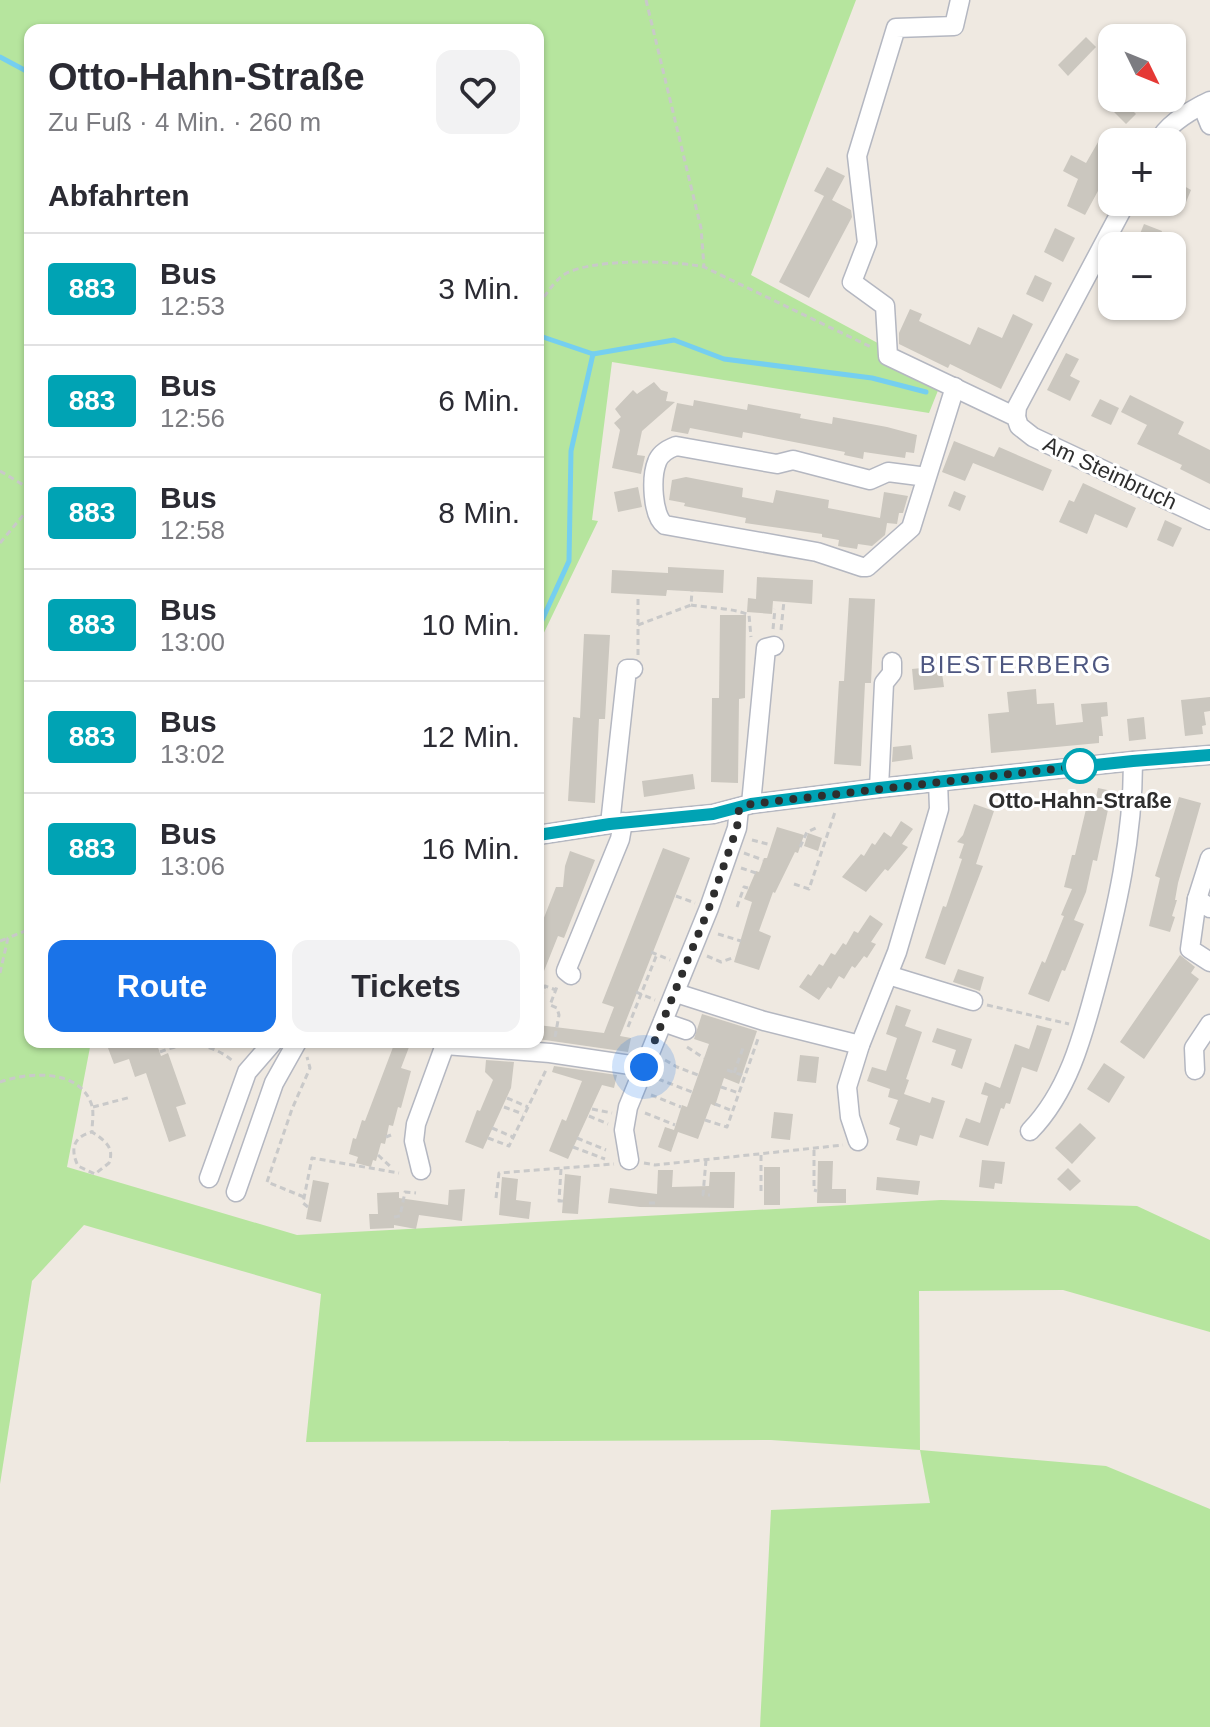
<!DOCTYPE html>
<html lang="de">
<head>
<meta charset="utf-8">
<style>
	body { margin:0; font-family:Helvetica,sans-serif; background:#f2f2f3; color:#2b2b33; height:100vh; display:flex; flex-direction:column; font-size:30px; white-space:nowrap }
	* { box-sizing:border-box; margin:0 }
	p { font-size:26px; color:#7c7c81 }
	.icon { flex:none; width:44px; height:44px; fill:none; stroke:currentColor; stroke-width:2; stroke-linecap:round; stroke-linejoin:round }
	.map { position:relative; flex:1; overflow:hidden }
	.details { position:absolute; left:24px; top:24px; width:520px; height:1024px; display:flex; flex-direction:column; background:#fff; border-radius:16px; box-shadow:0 2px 6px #0004 }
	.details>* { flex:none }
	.badge { padding:0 16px; border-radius:6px; font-size:28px; line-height:52px }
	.needle { width:52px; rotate:133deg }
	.tools { position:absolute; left:1098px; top:24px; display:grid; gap:16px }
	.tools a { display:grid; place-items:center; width:88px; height:88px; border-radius:16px; background:#fff; box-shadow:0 2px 6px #0004; font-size:40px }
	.you { position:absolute; width:40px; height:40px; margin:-20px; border:6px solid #fff; border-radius:50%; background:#1a73e8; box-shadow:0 0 0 12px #1a73e833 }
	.map>.badge { position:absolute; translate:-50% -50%; box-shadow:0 0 0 4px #fff }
	h2 { padding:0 24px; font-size:30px; line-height:72px }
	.round { display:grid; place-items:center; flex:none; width:84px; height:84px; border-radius:16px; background:#f2f2f3 }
	.summary { display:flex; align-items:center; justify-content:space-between; height:136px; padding:0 24px }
	h1 { font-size:38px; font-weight:700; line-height:60px }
	.cta { display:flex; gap:16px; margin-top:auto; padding:16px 24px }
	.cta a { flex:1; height:92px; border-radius:16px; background:#1a73e8; color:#fff; font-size:32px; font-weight:700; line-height:92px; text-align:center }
	.cta a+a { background:#f2f2f3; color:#2b2b33 }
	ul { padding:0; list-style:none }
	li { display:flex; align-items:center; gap:24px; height:112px; padding:0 24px; border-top:2px solid #e1e1e2 }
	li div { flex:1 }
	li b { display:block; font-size:30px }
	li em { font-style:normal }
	li .badge { min-width:88px; font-weight:700; text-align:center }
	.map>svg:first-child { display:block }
	.green { fill:#b6e59e }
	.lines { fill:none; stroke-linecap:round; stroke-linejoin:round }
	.stream { stroke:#75cff0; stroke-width:5 }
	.building { fill:#cbc7bf }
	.minor-casing { stroke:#b4b7c1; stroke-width:21 }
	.path { stroke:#c9c9c9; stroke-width:3; stroke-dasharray:6 4; stroke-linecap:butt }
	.minor { stroke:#fff; stroke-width:18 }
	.line-casing { stroke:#fff; stroke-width:18 }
	.line { stroke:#00a3b4; stroke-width:12 }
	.walk { stroke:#2e2e2e; stroke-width:8; stroke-dasharray:0 14.4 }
	.stop-dot { fill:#fff; stroke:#00a3b4; stroke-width:4 }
	.labels { text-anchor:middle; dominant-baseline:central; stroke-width:6; stroke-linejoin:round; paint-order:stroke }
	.street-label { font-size:22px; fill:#2e2e2e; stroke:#fff }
	.stop-label { font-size:22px; font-weight:bold; fill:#2e2e2e; stroke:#fff }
	.neighbourhood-label { font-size:24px; letter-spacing:2px; fill:#4d5680; stroke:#fff }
</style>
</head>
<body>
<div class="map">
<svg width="1210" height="1727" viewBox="0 0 1210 1727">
	<rect width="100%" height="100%" fill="#efe9e1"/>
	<polygon class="green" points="0,0 856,0 751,275 943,378 929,413 612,362 592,520 598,521 538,645 538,30 30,30 30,1042 91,1042 67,1167 297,1235 941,1200 1137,1206 1210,1240 1210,1332 1063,1290 919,1291 920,1450 1106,1466 1210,1509 1210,1727 760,1727 771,1510 930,1503 920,1450 771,1440 306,1442 321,1294 84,1225 32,1281 0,1484"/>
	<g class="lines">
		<g class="stream">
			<polyline points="0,57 30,73"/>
			<polyline points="540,336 593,354 674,340 724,359 872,378 926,392"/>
			<polyline points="538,629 569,561 571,451 593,354"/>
		</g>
	</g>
	<g class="building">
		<polygon points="1086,37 1096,47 1068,76 1058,65"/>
		<polygon points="1118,98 1144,98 1132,110 1136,114 1126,124 1109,107"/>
		<polygon points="1101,137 1112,144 1112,165 1085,215 1067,206 1078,179 1063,171 1071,155 1086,163"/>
		<polygon points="827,167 845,176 832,200 851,210 852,217 809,298 779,282 824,196 814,191"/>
		<polygon points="1172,179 1191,190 1184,207 1172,202"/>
		<polygon points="1144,224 1162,231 1156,246 1135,246"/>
		<polygon points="1055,228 1075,238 1063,262 1044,252"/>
		<polygon points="1035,275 1052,283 1043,302 1026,294"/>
		<polygon points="910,309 922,314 919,321 970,345 978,327 1002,338 1013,314 1033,324 1001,389 950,364 948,368 899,344 899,333"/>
		<polygon points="1066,353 1079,359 1070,376 1080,381 1070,401 1047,390"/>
		<polygon points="654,382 661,390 668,392 666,401 675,402 642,431 637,455 645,456 641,474 612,468 620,430 614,423 621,417 615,409 633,390 637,394"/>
		<polygon points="1130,395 1184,422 1178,434 1210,450 1210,484 1180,469 1182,465 1137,444 1147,425 1121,412"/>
		<polygon points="1100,399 1119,408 1111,425 1091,416"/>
		<polygon points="694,400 747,410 748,404 801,414 800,418 832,424 833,417 887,427 917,435 914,453 906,452 905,458 864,452 863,459 844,455 845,452 743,432 742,438 690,428 688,434 671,431 677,403 693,406"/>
		<polygon points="954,441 994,457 999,447 1052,470 1043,491 973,463 965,481 942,472"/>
		<polygon points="686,477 743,488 742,497 773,503 776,490 829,500 828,508 880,518 884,492 908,496 903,513 899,513 897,524 887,523 885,535 872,546 858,544 857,549 838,546 839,540 822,537 822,534 745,523 746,518 684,506 685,503 669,500 672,480"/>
		<polygon points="1083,483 1136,508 1127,528 1095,514 1087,534 1059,522 1069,500 1074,502"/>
		<polygon points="638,487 642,507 618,512 614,492"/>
		<polygon points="954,491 966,496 960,511 948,506"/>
		<polygon points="1165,520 1182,528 1173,547 1157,540"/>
		<polygon points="668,567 724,570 723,593 667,590 666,596 611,593 612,570 668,573"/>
		<polygon points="757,577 813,580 812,604 773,601 772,614 747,612 748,598 756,599"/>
		<polygon points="849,598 875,599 871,683 865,683 861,766 834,764 839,681 844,681"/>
		<polygon points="720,615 746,615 745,698 739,699 738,783 711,782 712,698 719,698"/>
		<polygon points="584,634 610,635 605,719 599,719 595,803 568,801 573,717 580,718"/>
		<polygon points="941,666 944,687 914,690 912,669"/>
		<polygon points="1036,689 1037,704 1054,703 1056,725 1083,722 1081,704 1107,702 1108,716 1101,717 1103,736 1099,736 1099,743 991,753 988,714 1009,712 1007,692"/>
		<polygon points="1210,697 1210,711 1204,712 1206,725 1202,726 1203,734 1185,736 1181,700"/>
		<polygon points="1144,717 1146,739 1129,741 1127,719"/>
		<polygon points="911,745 913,759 892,762 893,747"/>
		<polygon points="693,774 695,789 644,797 642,781"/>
		<polygon points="1098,788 1112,791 1097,861 1093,860 1086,892 1074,920 1084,924 1065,971 1062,970 1049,1002 1028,994 1042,961 1045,963 1064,916 1072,919 1061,915 1072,889 1064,887 1072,855 1075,855 1087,805 1094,807"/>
		<polygon points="1179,797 1201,803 1178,883 1175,900 1177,900 1172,916 1175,917 1170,932 1149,926 1160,878 1155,876"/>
		<polygon points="974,804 994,811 976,864 983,866 945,965 925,958 943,906 946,907 962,859 959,858 964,844 957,842 963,835"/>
		<polygon points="901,821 913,829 902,844 908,847 888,871 885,869 866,892 842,877 861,854 864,856 872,843 875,845 884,832 891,837"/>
		<polygon points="777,827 804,835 798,853 795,852 775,893 773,892 759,931 771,936 759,970 734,962 752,902 744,899 756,871 759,872 764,858 767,858"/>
		<polygon points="808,833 822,838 818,851 804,846"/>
		<polygon points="663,848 690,858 620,1036 631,1038 628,1052 538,1039 538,1025 604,1033 614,1007 602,1003"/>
		<polygon points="570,851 595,860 564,938 558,936 538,986 538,933 556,887 563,887 565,866"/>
		<polygon points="870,915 883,924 871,942 876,944 867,958 864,956 855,968 852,966 844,979 839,976 831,989 828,987 819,1000 799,987 808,974 811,976 819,964 823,966 831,953 835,955 843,943 846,945 854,931 858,933"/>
		<polygon points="1180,955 1195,967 1191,973 1199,979 1144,1059 1120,1042"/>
		<polygon points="958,969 984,977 980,991 953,982"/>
		<polygon points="896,1005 911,1010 905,1026 922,1032 906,1079 909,1080 904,1094 930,1103 932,1097 945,1101 933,1139 920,1135 917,1146 896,1140 900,1128 889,1124 898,1100 888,1097 890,1089 867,1081 872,1067 886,1071 897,1038 886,1034"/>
		<polygon points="702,1014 757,1031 739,1084 724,1078 715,1106 711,1104 698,1139 678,1132 671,1152 658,1147 665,1127 674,1130 682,1105 687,1107 709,1044 694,1039"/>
		<polygon points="1037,1025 1052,1029 1037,1072 1022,1067 1010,1104 1006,1103 1004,1109 1001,1108 988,1146 959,1137 966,1118 980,1123 988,1096 981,1094 985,1082 1000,1088 1015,1044 1029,1049"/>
		<polygon points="937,1028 972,1039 962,1069 951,1065 956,1050 932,1042"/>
		<polygon points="126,1042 156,1042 161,1056 168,1053 186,1104 176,1107 186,1136 169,1142 146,1073 135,1077 129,1059 114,1064 108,1048"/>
		<polygon points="395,1042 411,1042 401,1068 411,1071 401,1108 398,1107 393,1126 389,1125 385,1144 381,1143 376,1161 373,1160 371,1167 356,1163 358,1157 349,1154 353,1138 356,1139 362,1120 365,1121"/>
		<polygon points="800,1055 819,1057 816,1083 797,1081"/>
		<polygon points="486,1060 514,1062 511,1088 483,1149 465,1142 477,1110 480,1111 493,1080 485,1072"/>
		<polygon points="1104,1063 1125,1077 1109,1103 1087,1089"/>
		<polygon points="554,1066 617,1075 614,1088 602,1085 568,1159 549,1151 562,1119 566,1121 582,1081 552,1072"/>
		<polygon points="774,1112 793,1114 790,1140 771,1138"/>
		<polygon points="1080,1123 1096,1138 1072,1164 1055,1148"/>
		<polygon points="982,1160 1005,1162 1002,1184 995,1183 994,1189 979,1187"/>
		<polygon points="818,1161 833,1161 832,1189 846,1189 846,1203 817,1203"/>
		<rect x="764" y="1167" width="16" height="38"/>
		<polygon points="1068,1168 1081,1181 1070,1191 1057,1179"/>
		<polygon points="658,1170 673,1170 672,1187 709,1186 710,1172 735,1172 734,1208 640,1207 608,1203 610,1188 657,1194"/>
		<polygon points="565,1174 581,1176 578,1214 562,1213"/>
		<polygon points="502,1177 518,1179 516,1200 531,1202 529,1219 499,1215"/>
		<polygon points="877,1177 920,1181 918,1195 876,1190"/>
		<polygon points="313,1180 329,1183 321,1222 306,1219"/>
		<polygon points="465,1189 462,1221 419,1215 416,1229 394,1225 394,1228 370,1229 369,1214 378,1214 377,1193 399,1192 399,1198 448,1205 449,1190"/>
	</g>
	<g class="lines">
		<g class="minor-casing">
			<g id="minor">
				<polyline points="960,0 954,26 896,28 857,156 867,243 852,282 885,306 888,356 1016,417 1019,426 1033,437 1210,520"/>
				<polyline points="1202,105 1210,125"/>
				<path d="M1158,142C1168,123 1191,110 1210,101"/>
				<polyline points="1016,417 1017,407 1126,202"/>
				<path d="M927,477L888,472L870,480L793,460L777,464L676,446C668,449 660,453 657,462C651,477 652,516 665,525L817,552L862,567H867L911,528L955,387"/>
				<polyline points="879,788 884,683 892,673 892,662"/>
				<polyline points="751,804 766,648 774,646"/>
				<polyline points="610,824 627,669 633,669"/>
				<polyline points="538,835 610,824 713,814 751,804 879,788 1133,761 1210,755"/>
				<polyline points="1197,899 1210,858"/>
				<polyline points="1210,908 1197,899 1190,949 1210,962"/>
				<polyline points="571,975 566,971 620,839 623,822"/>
				<polyline points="888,975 973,1001"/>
				<polyline points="676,993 764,1021 860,1045"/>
				<polyline points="663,1022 686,1030"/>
				<polyline points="445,1045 550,1053 644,1067"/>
				<polyline points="1195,1070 1194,1048 1210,1024"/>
				<path d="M1030,1131C1069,1091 1083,1035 1097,983C1117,909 1133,837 1133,761"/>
				<polyline points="858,1141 850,1117 847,1087 860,1045 897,952 939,809 938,781"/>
				<polyline points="629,1160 624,1130 628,1107 709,908 737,828 739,809"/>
				<polyline points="421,1170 414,1141 416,1124 446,1042"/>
				<polyline points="209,1178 247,1072 273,1042"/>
				<polyline points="236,1192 274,1083 297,1042"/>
			</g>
		</g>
		<g class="path">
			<polyline points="646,0 701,228 704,267"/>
			<path d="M538,305C545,296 553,283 562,276C586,258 674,260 704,267L871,347"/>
			<polyline points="0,471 30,489"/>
			<polyline points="0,543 30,507"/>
			<path d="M691,605C709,608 734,608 749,615L751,637"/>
			<polyline points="638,625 691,605 692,591"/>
			<polyline points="773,629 775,609"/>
			<polyline points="781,630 784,601"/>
			<polyline points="638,655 638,595"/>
			<polyline points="752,840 771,845"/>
			<polyline points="800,847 807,832 818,827"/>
			<polyline points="744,853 763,860"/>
			<polyline points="741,868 756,873"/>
			<polyline points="794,884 809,889 835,812"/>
			<polyline points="676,896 695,903"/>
			<polyline points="737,907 744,887 748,888"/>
			<polyline points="718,934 741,941"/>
			<polyline points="0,941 8,938"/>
			<polyline points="651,952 670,960"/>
			<polyline points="707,956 721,962 735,957"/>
			<polyline points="0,973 8,938 30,929"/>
			<polyline points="636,992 655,1000"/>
			<polyline points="541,998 545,986 556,990"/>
			<polyline points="987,1005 1069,1024"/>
			<polyline points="628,1027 657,954"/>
			<polyline points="555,1037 559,1015 557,1008 550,1005 558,984"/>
			<polyline points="687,1047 704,1058"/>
			<path d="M160,1052C186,1041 211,1042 234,1062"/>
			<polyline points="665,1060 677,1067 698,1075"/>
			<polyline points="727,1070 745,1076"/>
			<polyline points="734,1073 743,1048"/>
			<polyline points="658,1079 692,1092"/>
			<path d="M0,1082C28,1072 81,1068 92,1106C94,1113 92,1124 92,1132C104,1140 115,1147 109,1163L95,1174L78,1166C70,1149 73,1137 92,1132"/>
			<polyline points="721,1087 739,1093"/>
			<polyline points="651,1095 681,1107"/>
			<polyline points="507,1098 528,1107"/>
			<polyline points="715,1104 733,1111"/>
			<polyline points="93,1107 131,1097"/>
			<polyline points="504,1107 523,1114"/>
			<polyline points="592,1109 612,1113"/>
			<polyline points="645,1113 675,1125"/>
			<polyline points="589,1116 608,1124"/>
			<polyline points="705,1120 727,1127 759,1036"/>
			<polyline points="492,1128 513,1137"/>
			<polyline points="386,1137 391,1135"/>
			<polyline points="488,1138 509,1146 547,1068"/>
			<polyline points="577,1138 606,1150"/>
			<polyline points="573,1147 605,1159"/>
			<polyline points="814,1150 814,1190 817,1191"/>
			<polyline points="378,1155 392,1168"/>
			<polyline points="761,1155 761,1191 764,1190"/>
			<polyline points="706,1160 703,1195 710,1195"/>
			<polyline points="644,1163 655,1165 843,1145"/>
			<polyline points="561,1169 559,1201 563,1201"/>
			<polyline points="304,1197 267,1182 292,1109 310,1068 307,1057"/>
			<polyline points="496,1198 499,1173 614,1164"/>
			<polyline points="649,1203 657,1203"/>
			<polyline points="308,1207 303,1203 312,1158 399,1173"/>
			<polyline points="394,1217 400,1216 405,1192 416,1193"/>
		</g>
		<use href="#minor" class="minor"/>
	</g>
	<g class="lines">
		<g class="line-casing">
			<polyline id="line" points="538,835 610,824 713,814 751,804 879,788 1133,761 1210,755"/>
		</g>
		<use href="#line" class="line"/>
		<polyline class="walk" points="644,1067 709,908 737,828 739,809 751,804 1080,766"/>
	</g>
	<circle class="stop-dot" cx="1080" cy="766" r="16"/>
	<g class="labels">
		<g class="street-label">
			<text transform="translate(1110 473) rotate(25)">Am Steinbruch</text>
		</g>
		<g class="stop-label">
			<text x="1080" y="800">Otto-Hahn-Straße</text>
		</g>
		<g class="neighbourhood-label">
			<text x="1016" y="664">BIESTERBERG</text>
		</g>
	</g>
</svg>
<div class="tools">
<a><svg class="needle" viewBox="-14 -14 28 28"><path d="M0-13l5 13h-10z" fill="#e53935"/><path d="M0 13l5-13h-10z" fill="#7c7c81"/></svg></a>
<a>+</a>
<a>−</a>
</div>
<div class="you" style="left:644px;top:1067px"></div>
<section class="details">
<div class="summary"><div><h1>Otto-Hahn-Straße</h1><p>Zu Fuß · 4 Min. · 260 m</p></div><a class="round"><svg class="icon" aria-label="heart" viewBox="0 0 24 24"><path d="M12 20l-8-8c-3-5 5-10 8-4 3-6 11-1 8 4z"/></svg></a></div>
<h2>Abfahrten</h2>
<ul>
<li><span class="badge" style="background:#00a3b4;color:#fff">883</span><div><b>Bus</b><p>12:53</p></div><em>3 Min.</em></li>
<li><span class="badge" style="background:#00a3b4;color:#fff">883</span><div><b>Bus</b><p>12:56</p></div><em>6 Min.</em></li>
<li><span class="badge" style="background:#00a3b4;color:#fff">883</span><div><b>Bus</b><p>12:58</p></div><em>8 Min.</em></li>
<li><span class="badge" style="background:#00a3b4;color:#fff">883</span><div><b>Bus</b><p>13:00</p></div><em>10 Min.</em></li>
<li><span class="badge" style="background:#00a3b4;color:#fff">883</span><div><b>Bus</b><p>13:02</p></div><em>12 Min.</em></li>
<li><span class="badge" style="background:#00a3b4;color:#fff">883</span><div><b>Bus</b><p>13:06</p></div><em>16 Min.</em></li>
</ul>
<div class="cta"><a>Route</a><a>Tickets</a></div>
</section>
</div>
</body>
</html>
